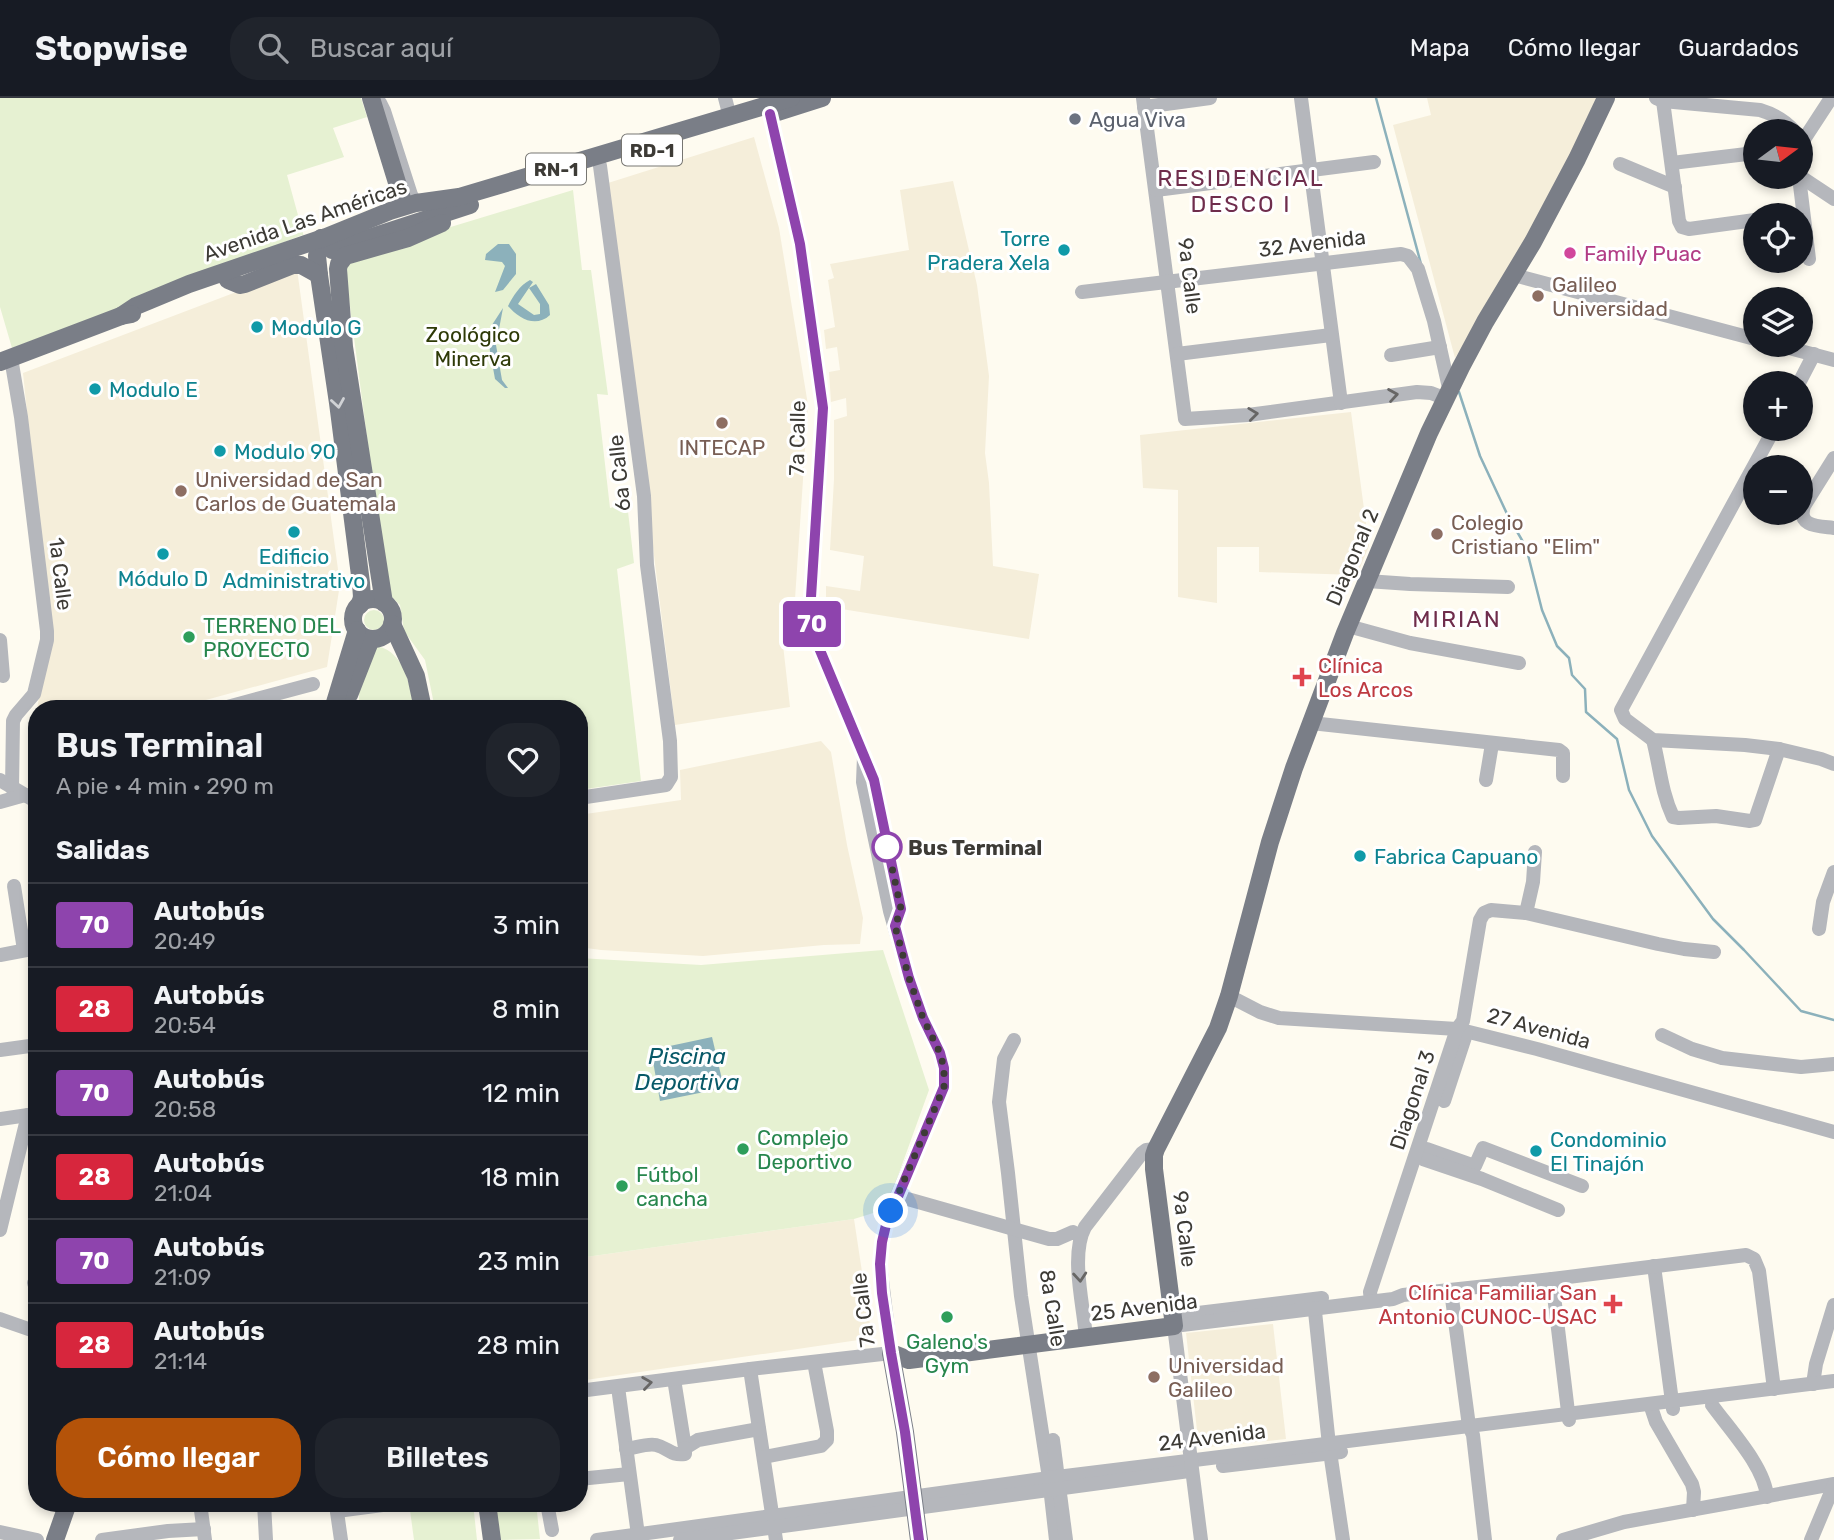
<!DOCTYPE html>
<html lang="es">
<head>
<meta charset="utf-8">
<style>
	body { margin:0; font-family:Rubik,sans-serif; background:#20242c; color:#f1f3f6; height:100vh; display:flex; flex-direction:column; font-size:26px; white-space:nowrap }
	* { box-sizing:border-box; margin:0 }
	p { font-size:23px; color:#9ea1a6 }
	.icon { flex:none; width:38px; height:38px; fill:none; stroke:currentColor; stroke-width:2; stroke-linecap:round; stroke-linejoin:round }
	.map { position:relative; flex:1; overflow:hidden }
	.details { position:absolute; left:28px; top:602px; width:560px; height:812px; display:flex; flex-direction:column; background:#171b24; border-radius:28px; box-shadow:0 4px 10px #0003 }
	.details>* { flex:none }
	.badge { padding:0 14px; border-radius:5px; font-size:24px; line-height:46px }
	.needle { width:46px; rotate:75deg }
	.buttons { position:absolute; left:1743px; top:21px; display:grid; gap:14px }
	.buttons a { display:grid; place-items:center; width:70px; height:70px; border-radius:50%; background:#171b24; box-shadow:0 4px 10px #0003; font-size:35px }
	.you { position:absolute; width:35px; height:35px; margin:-18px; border:5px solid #fff; border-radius:50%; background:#1a73e8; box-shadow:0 0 0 10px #1a73e833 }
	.map>.badge { position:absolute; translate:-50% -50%; box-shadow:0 0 0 4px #fff }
	h2 { padding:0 28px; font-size:26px; line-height:63px }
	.round { display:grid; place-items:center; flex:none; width:74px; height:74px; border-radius:28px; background:#20242c }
	.overview { display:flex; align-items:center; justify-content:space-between; height:119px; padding:0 28px }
	h1 { font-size:33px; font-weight:600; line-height:52px }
	.primary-button { display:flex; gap:14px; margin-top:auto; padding:14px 28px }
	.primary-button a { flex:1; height:80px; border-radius:28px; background:#b45309; color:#fff; font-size:28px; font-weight:600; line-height:80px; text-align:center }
	.primary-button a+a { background:#20242c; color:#f1f3f6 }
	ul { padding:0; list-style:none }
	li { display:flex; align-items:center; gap:21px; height:84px; padding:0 28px; border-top:2px solid #363941 }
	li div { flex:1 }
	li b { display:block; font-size:26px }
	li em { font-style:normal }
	li .badge { min-width:77px; font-weight:700; text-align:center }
	header { display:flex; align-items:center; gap:42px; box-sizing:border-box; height:98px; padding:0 35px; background:#171b24; border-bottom:2px solid #363941 }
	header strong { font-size:33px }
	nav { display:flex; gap:38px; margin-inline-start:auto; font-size:24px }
	.search { width:490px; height:63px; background:#20242c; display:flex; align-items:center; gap:18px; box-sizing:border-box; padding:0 24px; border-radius:28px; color:#9ea1a6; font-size:26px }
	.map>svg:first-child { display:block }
	.built { fill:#f5eeda }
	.green { fill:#e6f1d2 }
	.water { fill:#8cb1bb }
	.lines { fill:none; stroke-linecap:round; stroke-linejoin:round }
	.stream { stroke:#8cb1bb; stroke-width:2.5 }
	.minor { stroke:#b5b7bc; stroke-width:14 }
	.major { stroke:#7a7e87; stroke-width:18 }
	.oneway { stroke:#676665 }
	.oneway2 { stroke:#d0d2d5 }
	.line-casing { stroke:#fff; stroke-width:16 }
	.line { stroke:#8e44ad; stroke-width:10 }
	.walk { stroke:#3d3b36; stroke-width:7; stroke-dasharray:0 12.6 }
	.worship-dot { fill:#6b7280; stroke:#fff; stroke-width:2.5 }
	.culture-dot { fill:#0f9aa8; stroke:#fff; stroke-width:2.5 }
	.hotel-dot { fill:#d1479c; stroke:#fff; stroke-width:2.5 }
	.education-dot { fill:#8d6e63; stroke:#fff; stroke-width:2.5 }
	.leisure-dot { fill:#2e9e5b; stroke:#fff; stroke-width:2.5 }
	.health-dot { fill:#e0444e; stroke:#fff; stroke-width:2.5 }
	.stop-dot { fill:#fff; stroke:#8e44ad; stroke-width:3.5 }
	.labels { text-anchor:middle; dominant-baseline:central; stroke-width:6; stroke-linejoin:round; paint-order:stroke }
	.shield { fill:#fff; stroke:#777672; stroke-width:2 }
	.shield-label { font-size:19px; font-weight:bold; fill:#3d3b36 }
	.worship-label { font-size:21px; fill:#5b616d; stroke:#fff; text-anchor:start }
	.street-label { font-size:21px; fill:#3d3b36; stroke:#fff }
	.culture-label { font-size:21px; fill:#0d838f; stroke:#fff; text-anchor:start }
	.hotel-label { font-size:21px; fill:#b23c85; stroke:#fff; text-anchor:start }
	.education-label { font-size:21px; fill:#785e54; stroke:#fff; text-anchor:start }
	.park-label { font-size:21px; fill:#2e3a07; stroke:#fff }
	.leisure-label { font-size:21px; fill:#27864d; stroke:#fff; text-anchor:start }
	.health-label { font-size:21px; fill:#be3a42; stroke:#fff; text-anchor:start }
	.stop-label { font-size:21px; font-weight:bold; fill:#3d3b36; stroke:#fff; text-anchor:start }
	.neighbourhood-label { font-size:23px; letter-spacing:2px; fill:#6f2d4c; stroke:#fff }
	.water-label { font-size:23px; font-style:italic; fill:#085968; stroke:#fff }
</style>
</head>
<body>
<header>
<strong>Stopwise</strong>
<div class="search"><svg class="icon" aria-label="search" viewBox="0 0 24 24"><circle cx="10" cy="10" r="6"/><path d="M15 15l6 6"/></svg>Buscar aquí</div>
<nav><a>Mapa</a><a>Cómo llegar</a><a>Guardados</a></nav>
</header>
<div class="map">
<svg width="1834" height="1442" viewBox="0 0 1834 1442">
	<rect width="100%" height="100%" fill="#fefbf0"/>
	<g class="built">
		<polygon points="1427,0 1597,0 1528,145 1499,194 1455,260 1393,27 1431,17"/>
		<polygon points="754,39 779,130 808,307 794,516 780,520 790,609 675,627 608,85"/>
		<polygon points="953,83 977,187 989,278 985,355 989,385 993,468 1039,476 1029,541 829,509 826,504 826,488 860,493 864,458 830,452 834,381 834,322 847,318 846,300 831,304 829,274 840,272 837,249 826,251 824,232 835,229 828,182 834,180 830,166 909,152 900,92"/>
		<polygon points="297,171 340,486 327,569 173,611 37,611 50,535 23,275"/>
		<polygon points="1351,314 1369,448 1357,477 1259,474 1259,449 1217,449 1217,505 1178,499 1178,392 1143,390 1140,337"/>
		<polygon points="821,643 831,654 847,747 863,820 860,846 824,847 703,858 601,852 579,849 579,717 681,702 680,672"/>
		<polygon points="854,1121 872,1240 579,1283 579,1160"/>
		<polygon points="1273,1226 1286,1341 1199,1350 1186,1235"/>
	</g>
	<g class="green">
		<polygon points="0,0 361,0 367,19 333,30 344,59 287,77 304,139 302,137 131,206 12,250 0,209"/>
		<polygon points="573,92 582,172 591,172 608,297 597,296 610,410 627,405 634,465 617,471 641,683 579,692 579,611 435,611 425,562 404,533 400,507 387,494 345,170 355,158"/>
		<circle cx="374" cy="522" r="10"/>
		<path d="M377,548C405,554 410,588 414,611H359V581Z"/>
		<polygon points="883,852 929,992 886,1111 854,1121 579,1160 579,860 701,867"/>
		<polygon points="409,1405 473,1405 477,1442 414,1442"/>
		<polygon points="495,1405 536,1405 540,1441 500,1442"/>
	</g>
	<g class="water">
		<polygon points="498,146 509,146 516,156 516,176 503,192 495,194 505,168 502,164 485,162 486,156"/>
		<path d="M530,182L533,184L518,206L534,217L540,216V206L529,190L536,186L549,207L550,217C536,230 519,221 508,208C513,198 520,187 530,182Z"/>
		<polygon points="503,210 496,247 502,282 508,290 505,290 495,281 488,242 490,230"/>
		<polygon points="712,939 724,990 660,1003 651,952"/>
	</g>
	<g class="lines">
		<g class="stream">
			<polyline points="1376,0 1421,166"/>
			<polyline points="1459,294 1480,358 1508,418 1526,449 1542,512 1557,548 1569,560 1572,577 1585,591 1586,614 1617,641 1629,692 1652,738 1713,821 1744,852 1801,913 1834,922"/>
		</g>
		<g class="minor">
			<polyline points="725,0 730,19"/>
			<polyline points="1143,0 1185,321 1248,317 1417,294 1431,295 1444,300"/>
			<polyline points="1301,0 1341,305"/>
			<path d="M1656,0L1663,3L1760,12C1773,16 1785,22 1794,33"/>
			<polyline points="1663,3 1679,123 1682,129 1689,131 1755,122"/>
			<polyline points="380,5 384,13 411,97 416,105"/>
			<polyline points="1144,9 1210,0"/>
			<polyline points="770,16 800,146 823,310 810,515 817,545 874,682 901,811 895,828"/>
			<polyline points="1801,46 1831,0"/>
			<polyline points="1672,65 1755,55"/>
			<polyline points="1620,66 1675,89"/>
			<polyline points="1799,79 1809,161"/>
			<polyline points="1801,79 1834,101"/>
			<polyline points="1156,92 1374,64"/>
			<polyline points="1514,177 1755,241"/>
			<polyline points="1082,194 1401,156 1408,158 1418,171 1434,223 1449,290"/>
			<polyline points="1778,247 1834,262"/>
			<polyline points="1177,256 1331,237"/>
			<polyline points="1391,257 1440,249"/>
			<polyline points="11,260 21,319 47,533 47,542 34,596 16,617 13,623 12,690"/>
			<polyline points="1799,285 1814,256"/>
			<polyline points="1774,331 1621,612 1625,621 1653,642 1745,647 1779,651 1821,661 1834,666"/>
			<path d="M1834,360L1804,408C1797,429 1819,428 1834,430"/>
			<polyline points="1367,483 1410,486 1508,489"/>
			<polyline points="1348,528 1410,545 1519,565"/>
			<polyline points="0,542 3,578"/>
			<polyline points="345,608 346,611"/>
			<polyline points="220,611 313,586"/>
			<polyline points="1311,625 1559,652 1563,655 1563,678"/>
			<path d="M1653,642C1660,669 1661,693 1673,719L1679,720L1716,718L1750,723L1755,722L1779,651"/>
			<polyline points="0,682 37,704"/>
			<polyline points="1486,682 1492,646"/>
			<polyline points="579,700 666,687 671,679 670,643 647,467 644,398 600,68"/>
			<polyline points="0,704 25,697"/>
			<polyline points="14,788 24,852"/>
			<polyline points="1526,815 1533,784 1535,754"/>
			<polyline points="1819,831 1823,804 1834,774"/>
			<polyline points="0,857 37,850"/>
			<polyline points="1229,898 1260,914 1279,920 1457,931 1537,951 1834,1034"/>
			<polyline points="1662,937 1692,951 1722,960 1801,969 1834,966"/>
			<polyline points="1014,942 1004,961 999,1004 1008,1075 1021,1198 1049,1380 1056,1442"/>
			<polyline points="0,952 37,947"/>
			<polyline points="1444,1003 1466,936"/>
			<polyline points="0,1021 35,1016"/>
			<polyline points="1427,1051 1475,1068 1483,1050 1582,1088"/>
			<polyline points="1423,1061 1482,1081 1558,1112"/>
			<polyline points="897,1098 1049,1141 1057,1141 1073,1134 1080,1138"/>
			<polyline points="0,1132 28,1017"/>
			<polyline points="1654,1168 1673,1311"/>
			<polyline points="1552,1181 1569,1322"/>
			<polyline points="34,1185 37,1186"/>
			<polyline points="1451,1193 1469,1328 1473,1337 1485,1442"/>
			<polyline points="1371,1203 1370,1194 1457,931 1463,923 1480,822 1484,815 1491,812 1526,815 1658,846 1684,851 1714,854"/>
			<polyline points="1314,1204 1329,1347 1343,1442"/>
			<polyline points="1173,1218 1322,1200"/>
			<polyline points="0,1221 37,1234"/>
			<path d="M1085,1230C1082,1201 1071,1155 1085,1129L1142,1055L1146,1052L1156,1051"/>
			<polyline points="750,1271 776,1442"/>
			<polyline points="674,1281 685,1350 698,1342 759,1331"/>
			<polyline points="1813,1286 1816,1266 1834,1207"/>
			<polyline points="618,1289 638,1437"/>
			<polyline points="579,1293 750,1271 891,1255 880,1166 882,1144 886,1127 897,1098 944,989 944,970 940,955 928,932 909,880 890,813 863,684 864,659"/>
			<polyline points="1650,1306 1656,1324 1692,1386 1694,1394 1693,1412"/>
			<path d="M1712,1307C1730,1332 1765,1369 1767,1399"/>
			<polyline points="1053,1342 1066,1442"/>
			<path d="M626,1351C635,1350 647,1345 656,1347C669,1350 670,1358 685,1356V1350"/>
			<polyline points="764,1359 821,1348 827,1342 827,1333 814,1264"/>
			<polyline points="1223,1368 1341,1354"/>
			<polyline points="579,1381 629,1376"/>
			<polyline points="200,1405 205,1442"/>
			<polyline points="264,1405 266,1442"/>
			<polyline points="547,1405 552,1432"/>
			<polyline points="336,1407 341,1442"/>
			<polyline points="337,1413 390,1406"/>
			<polyline points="0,1434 37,1442"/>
			<polyline points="102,1442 168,1433 204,1431"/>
			<polyline points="597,1442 1049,1380 1834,1283"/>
			<polyline points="680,1442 1189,1373"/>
			<polyline points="1201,1442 1174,1228 1393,1201 1403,1197 1552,1181 1746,1157 1754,1161 1759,1173 1774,1291"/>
			<polyline points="1563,1442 1624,1424 1834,1386"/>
			<polyline points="1811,1442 1834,1387"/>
		</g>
		<g class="major">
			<polyline points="371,0 403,104"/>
			<polyline points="778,14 822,0"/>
			<polyline points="321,140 317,158 319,177 338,305 361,485 362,499 360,507"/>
			<polyline points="332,152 470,107"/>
			<polyline points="228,182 240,187 245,186 293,167 301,167 319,177"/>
			<polyline points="121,218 136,208 189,186 326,139 390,113 416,105 459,99 791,0"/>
			<polyline points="0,264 121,218 132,216"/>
			<circle cx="373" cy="521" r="20"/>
			<polyline points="384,505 344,249 338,171 339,166 345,158 408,140 442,125"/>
			<polyline points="392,526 416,578 423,611"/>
			<polyline points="349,597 371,541"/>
			<polyline points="333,611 357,532"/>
			<polyline points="891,1255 909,1262 1174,1228 1154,1071 1154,1057 1156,1051 1218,930 1229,898 1270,744 1294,670 1345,535 1429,335 1461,269 1485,224 1533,144 1577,61 1606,0"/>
			<polyline points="891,1255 905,1334 919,1442"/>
			<polyline points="487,1405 492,1442"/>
			<polyline points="55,1442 68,1405"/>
		</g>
	</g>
	<defs><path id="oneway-chevron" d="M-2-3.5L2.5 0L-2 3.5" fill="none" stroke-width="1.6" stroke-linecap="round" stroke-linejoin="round" transform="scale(1.75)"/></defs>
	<g class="oneway">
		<use href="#oneway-chevron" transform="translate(1393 297) rotate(-9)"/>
		<use href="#oneway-chevron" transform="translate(1253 316) rotate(-7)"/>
		<use href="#oneway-chevron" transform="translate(1080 1179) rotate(85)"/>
		<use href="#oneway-chevron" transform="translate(647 1285) rotate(-8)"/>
	</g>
	<use class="oneway2" href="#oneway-chevron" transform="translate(338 305) rotate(81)"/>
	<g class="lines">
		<g class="line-casing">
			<polyline id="line" points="770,16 800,146 823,310 810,515 817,545 874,682 901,811 895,828 909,880 923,920 940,955 944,970 944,989 886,1127 882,1144 880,1166 882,1195 891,1255 905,1334 919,1442"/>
		</g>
		<use href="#line" class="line"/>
		<polyline class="walk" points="887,749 886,742 901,811 895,828 909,880 923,920 940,955 944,970 944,989 891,1113"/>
	</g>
	<circle class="worship-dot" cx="1075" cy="21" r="7"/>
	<g class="culture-dot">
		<circle cx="1064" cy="152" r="7"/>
		<circle cx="257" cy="229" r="7"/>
		<circle cx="95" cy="291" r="7"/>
		<circle cx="220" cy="353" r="7"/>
		<circle cx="294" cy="434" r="7"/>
		<circle cx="163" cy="456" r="7"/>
		<circle cx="1360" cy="758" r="7"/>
		<circle cx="1536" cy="1053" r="7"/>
	</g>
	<circle class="hotel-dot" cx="1570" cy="155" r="7"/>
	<g class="education-dot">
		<circle cx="1538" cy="198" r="7"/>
		<circle cx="722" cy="325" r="7"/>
		<circle cx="181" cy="393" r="7"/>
		<circle cx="1437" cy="436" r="7"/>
		<circle cx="1154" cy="1279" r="7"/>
	</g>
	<g class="leisure-dot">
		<circle cx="189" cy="539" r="7"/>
		<circle cx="743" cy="1051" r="7"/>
		<circle cx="622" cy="1088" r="7"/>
		<circle cx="947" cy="1219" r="7"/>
	</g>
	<g class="health-dot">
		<path d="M1298.5 568.5h7v7h7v7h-7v7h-7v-7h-7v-7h7z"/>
		<path d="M1609.5 1195.5h7v7h7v7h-7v7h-7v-7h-7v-7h7z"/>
	</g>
	<circle class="stop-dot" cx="887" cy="749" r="14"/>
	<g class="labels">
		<g class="shield">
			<rect x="622" y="36.5" width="60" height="31" rx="5"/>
			<rect x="526" y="55.5" width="60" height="31" rx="5"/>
		</g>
		<g class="shield-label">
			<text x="652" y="52">RD-1</text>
			<text x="556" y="71">RN-1</text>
		</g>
		<g class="worship-label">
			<text x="1089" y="21">Agua Viva</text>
		</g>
		<g class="street-label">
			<text transform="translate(305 122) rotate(-19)">Avenida Las Américas</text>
			<text transform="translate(1312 145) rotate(-7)">32 Avenida</text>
			<text transform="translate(1190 178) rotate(83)">9a Calle</text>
			<text transform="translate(797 340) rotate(-89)">7a Calle</text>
			<text transform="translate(619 375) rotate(-96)">6a Calle</text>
			<text transform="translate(1352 459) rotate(-67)">Diagonal 2</text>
			<text transform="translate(61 476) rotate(83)">1a Calle</text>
			<text transform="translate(1539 930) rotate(15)">27 Avenida</text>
			<text transform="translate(1412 1002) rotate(-72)">Diagonal 3</text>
			<text transform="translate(1185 1131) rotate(83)">9a Calle</text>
			<text transform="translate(1144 1209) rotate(-7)">25 Avenida</text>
			<text transform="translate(1053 1210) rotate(81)">8a Calle</text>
			<text transform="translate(863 1212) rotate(-97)">7a Calle</text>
			<text transform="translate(1212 1339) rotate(-7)">24 Avenida</text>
		</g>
		<g class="culture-label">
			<text x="1050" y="140" text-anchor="end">Torre<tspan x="1050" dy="24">Pradera Xela</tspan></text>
			<text x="271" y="229">Modulo G</text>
			<text x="109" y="291">Modulo E</text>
			<text x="234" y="353">Modulo 90</text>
			<text x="294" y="458" text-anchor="middle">Edificio<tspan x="294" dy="24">Administrativo</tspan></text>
			<text x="163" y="480" text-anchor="middle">Módulo D</text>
			<text x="1374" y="758">Fabrica Capuano</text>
			<text x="1550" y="1041">Condominio<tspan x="1550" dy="24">El Tinajón</tspan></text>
		</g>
		<g class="hotel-label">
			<text x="1584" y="155">Family Puac</text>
		</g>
		<g class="education-label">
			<text x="1552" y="186">Galileo<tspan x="1552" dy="24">Universidad</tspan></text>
			<text x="722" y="349" text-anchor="middle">INTECAP</text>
			<text x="195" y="381">Universidad de San<tspan x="195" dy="24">Carlos de Guatemala</tspan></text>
			<text x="1451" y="424">Colegio<tspan x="1451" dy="24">Cristiano "Elim"</tspan></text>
			<text x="1168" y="1267">Universidad<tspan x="1168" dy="24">Galileo</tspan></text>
		</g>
		<g class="park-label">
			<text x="473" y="236">Zoológico<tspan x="473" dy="24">Minerva</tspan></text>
		</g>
		<g class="leisure-label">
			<text x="203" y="527">TERRENO DEL<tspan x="203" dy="24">PROYECTO</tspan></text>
			<text x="757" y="1039">Complejo<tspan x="757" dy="24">Deportivo</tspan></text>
			<text x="636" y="1076">Fútbol<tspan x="636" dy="24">cancha</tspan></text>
			<text x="947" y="1243" text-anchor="middle">Galeno's<tspan x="947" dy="24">Gym</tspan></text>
		</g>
		<g class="health-label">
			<text x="1318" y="567">Clínica<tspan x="1318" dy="24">Los Arcos</tspan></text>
			<text x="1597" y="1194" text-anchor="end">Clínica Familiar San<tspan x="1597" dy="24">Antonio CUNOC-USAC</tspan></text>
		</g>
		<g class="stop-label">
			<text x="908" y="749">Bus Terminal</text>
		</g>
		<g class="neighbourhood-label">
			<text x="1241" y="80">RESIDENCIAL<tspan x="1241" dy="26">DESCO I</tspan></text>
			<text x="1457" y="521">MIRIAN</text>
		</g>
		<g class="water-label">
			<text x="687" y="958">Piscina<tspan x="687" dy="26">Deportiva</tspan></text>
		</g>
	</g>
</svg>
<div class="buttons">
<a><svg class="needle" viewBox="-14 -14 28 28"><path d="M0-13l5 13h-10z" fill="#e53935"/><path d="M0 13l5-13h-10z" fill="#9ea1a6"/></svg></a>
<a><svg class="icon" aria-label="locate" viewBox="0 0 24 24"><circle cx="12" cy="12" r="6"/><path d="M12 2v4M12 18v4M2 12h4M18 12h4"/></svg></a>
<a><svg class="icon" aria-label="layers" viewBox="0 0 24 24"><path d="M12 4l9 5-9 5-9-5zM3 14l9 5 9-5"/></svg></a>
<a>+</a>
<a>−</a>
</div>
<div class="you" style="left:891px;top:1113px"></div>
<b class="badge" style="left:812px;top:526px;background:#8e44ad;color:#fff">70</b>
<section class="details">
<div class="overview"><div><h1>Bus Terminal</h1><p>A pie · 4 min · 290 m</p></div><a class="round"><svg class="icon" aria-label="heart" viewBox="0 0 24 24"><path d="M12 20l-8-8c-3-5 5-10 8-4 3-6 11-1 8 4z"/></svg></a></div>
<h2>Salidas</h2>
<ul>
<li><span class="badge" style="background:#8e44ad;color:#fff">70</span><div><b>Autobús</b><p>20:49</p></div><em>3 min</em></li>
<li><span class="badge" style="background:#d7263d;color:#fff">28</span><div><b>Autobús</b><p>20:54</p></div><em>8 min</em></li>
<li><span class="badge" style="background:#8e44ad;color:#fff">70</span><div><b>Autobús</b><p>20:58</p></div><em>12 min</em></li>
<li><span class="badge" style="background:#d7263d;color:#fff">28</span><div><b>Autobús</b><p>21:04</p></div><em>18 min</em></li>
<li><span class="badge" style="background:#8e44ad;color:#fff">70</span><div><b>Autobús</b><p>21:09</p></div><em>23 min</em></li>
<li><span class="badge" style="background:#d7263d;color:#fff">28</span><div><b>Autobús</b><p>21:14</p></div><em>28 min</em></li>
</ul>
<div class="primary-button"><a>Cómo llegar</a><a>Billetes</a></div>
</section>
</div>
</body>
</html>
